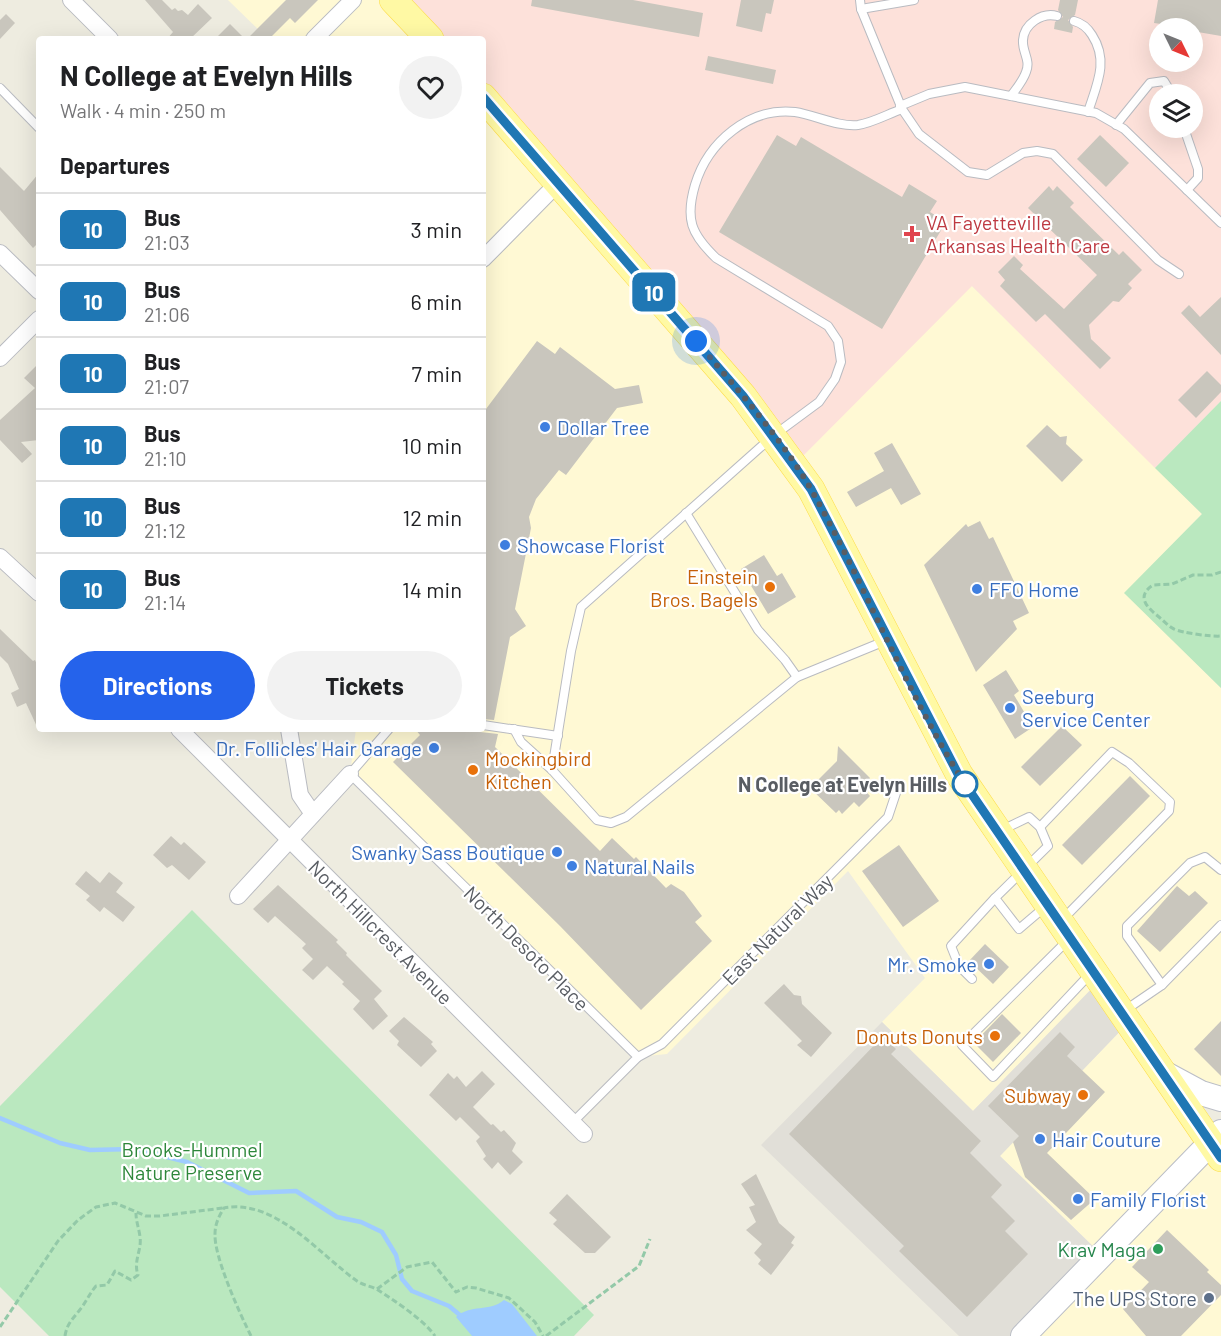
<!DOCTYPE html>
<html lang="en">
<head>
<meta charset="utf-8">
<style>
	body { margin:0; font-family:Barlow,sans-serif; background:#f2f2f2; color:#202124; height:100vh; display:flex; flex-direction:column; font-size:22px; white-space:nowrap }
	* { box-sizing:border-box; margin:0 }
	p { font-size:20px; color:#757577 }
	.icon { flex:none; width:33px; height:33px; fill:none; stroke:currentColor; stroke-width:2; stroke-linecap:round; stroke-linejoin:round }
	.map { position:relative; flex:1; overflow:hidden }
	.drawer { position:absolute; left:36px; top:36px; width:450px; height:696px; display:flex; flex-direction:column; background:#fff; border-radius:6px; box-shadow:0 6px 24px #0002 }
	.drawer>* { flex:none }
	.badge { padding:0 12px; border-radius:9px; font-size:21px; line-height:39px }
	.needle { width:39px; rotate:133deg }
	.fabs { position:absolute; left:1149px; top:18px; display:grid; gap:12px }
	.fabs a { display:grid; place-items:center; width:54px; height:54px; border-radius:50%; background:#fff; box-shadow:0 6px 24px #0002; font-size:30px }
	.you { position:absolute; width:30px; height:30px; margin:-15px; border:4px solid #fff; border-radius:50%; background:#1a73e8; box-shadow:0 0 0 9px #1a73e833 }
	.map>.badge { position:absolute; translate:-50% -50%; box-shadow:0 0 0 3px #fff }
	h2 { padding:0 24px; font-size:22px; line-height:54px }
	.round { display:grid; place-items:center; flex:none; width:63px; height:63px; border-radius:32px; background:#f2f2f2 }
	.headline { display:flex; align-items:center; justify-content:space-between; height:102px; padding:0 24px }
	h1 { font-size:28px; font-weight:700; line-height:45px }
	.cta { display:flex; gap:12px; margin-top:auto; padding:12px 24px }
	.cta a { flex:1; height:69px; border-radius:36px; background:#2563eb; color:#fff; font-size:24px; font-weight:700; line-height:69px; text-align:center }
	.cta a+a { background:#f2f2f2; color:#202124 }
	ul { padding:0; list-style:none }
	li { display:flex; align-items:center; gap:18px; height:72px; padding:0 24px; border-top:2px solid #e0e0e0 }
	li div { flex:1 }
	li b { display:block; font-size:22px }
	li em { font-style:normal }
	li .badge { min-width:66px; font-weight:700; text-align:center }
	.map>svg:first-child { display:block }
	.commercial { fill:#fff9d4 }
	.industrial { fill:#e1dfd8 }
	.medical { fill:#fde1da; fill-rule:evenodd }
	.green { fill:#bae8bf }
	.water { fill:#9fccff }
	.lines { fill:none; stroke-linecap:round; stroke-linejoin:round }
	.stream { stroke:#9fccff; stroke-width:4.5 }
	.building { fill:#c9c6bd }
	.lane-casing { stroke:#b9bbc1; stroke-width:10 }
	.street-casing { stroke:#b9bbc1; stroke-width:18 }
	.secondary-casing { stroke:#bbbec6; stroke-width:26 }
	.primary-casing { stroke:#fedd49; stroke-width:28 }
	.path { stroke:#93c9a8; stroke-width:3; stroke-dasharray:6 3; stroke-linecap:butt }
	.lane { stroke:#fff; stroke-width:8 }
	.street { stroke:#fff; stroke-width:16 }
	.secondary { stroke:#fff; stroke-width:24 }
	.primary { stroke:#fff9a4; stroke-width:27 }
	.line-casing { stroke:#fff; stroke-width:14 }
	.line { stroke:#1f77b4; stroke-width:9 }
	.walk { stroke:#595d63; stroke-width:6; stroke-dasharray:0 10.8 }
	.health-dot { fill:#e0444e; stroke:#fff; stroke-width:2 }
	.shop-dot { fill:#3f7fe0; stroke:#fff; stroke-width:2 }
	.food-dot { fill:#e8710a; stroke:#fff; stroke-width:2 }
	.stop-dot { fill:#fff; stroke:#1f77b4; stroke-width:3 }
	.leisure-dot { fill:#2e9e5b; stroke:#fff; stroke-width:2 }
	.service-dot { fill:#5c6f8a; stroke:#fff; stroke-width:2 }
	.labels { text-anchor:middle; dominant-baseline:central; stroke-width:4.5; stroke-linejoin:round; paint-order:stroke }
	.health-label { font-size:20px; fill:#be3a42; stroke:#fff; text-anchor:start }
	.shop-label { font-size:20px; fill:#366cbe; stroke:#fff; text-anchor:start }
	.food-label { font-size:20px; fill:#c56008; stroke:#fff; text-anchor:end }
	.stop-label { font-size:20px; font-weight:bold; fill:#595d63; stroke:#fff; text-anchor:end }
	.street-label { font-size:20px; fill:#595d63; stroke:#fff }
	.park-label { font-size:20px; fill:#2d873a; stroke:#fff }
	.leisure-label { font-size:20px; fill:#27864d; stroke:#fff; text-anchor:end }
	.service-label { font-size:20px; fill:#4e5e75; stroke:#fff; text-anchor:end }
</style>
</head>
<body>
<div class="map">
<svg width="1221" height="1336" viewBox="0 0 1221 1336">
	<rect width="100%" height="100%" fill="#eeece0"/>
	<g class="commercial">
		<polygon points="228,0 393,0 430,39 268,39"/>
		<polygon points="483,97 972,286 1202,514 1125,593 1221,688 1221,1099 1163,1073 1221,1132 1221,1336 1023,1336 1102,1255 1000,1156 1128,1023 1099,982 973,1111 882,1022 925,978 848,871 667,1054 638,1057 350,774 356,729 483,729"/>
	</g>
	<polygon class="industrial" points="1099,981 1128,1023 1000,1156 1102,1255 1023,1336 959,1336 761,1145 882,1022 973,1111"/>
	<path class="medical" d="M393,0H1221V401L1155,468L972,286L794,465L483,97V39H430ZM1160,28H1192V62H1160ZM1160,94H1192V128H1160Z"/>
	<g class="green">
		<polygon points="1221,401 1221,688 1124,593 1202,514 1155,468"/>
		<polygon points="192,910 594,1315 574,1336 49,1336 0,1287 0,1106"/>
	</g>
	<path class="water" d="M504,1300L512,1304L537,1336H472L456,1317C470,1304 490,1312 504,1300Z"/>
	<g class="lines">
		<polyline class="stream" points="0,1118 60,1143 90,1150 135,1149 187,1162 249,1193 296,1191 337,1217 361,1222 382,1232 396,1255 402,1279 412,1291 449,1306 461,1316"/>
	</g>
	<g class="building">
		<polygon points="145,0 162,0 172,10 175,8 178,11 182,10 188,15 198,4 212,18 190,39 167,39 173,32"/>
		<polygon points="286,0 318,0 295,23 290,18 269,39 247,39"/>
		<polygon points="532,0 633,0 703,13 699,37 531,6"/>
		<polygon points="741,0 774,0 771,14 766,13 762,32 736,26"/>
		<polygon points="1060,0 1078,0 1075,15 1068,20 1073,27 1072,33 1054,29 1055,22 1063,17 1058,10"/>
		<polygon points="1158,0 1221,0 1221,36 1192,31 1192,28 1154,23"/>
		<polygon points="6,14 15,23 0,39 0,20"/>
		<polygon points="230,24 245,39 215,39"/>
		<polygon points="708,56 776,70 773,84 705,70"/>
		<polygon points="777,135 796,146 801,137 902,197 909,184 937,201 930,212 946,222 882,329 719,232"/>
		<polygon points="1100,135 1129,163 1106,187 1077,159"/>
		<polygon points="0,167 24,191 39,173 39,242 33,248 0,210"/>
		<polygon points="1049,186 1053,191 1057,186 1074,203 1070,207 1119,255 1123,251 1142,270 1128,284 1132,288 1119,302 1113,301 1089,325 1091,339 1111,358 1100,369 1045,314 1036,322 1000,286 1005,280 998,272 1014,256 1023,265 1020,269 1064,309 1097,275 1028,208"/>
		<polygon points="1221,297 1221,355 1181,313 1189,305 1200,317"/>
		<polygon points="537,341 555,354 560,347 615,389 639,385 643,403 617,408 566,475 559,470 536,499 529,517 531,528 515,609 526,626 510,637 494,720 483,719 483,413"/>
		<polygon points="39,363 39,440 21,442 32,454 22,463 0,440 0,420 35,388 24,378"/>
		<polygon points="1207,371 1221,385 1221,392 1196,418 1178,400"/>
		<polygon points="1047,425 1060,437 1067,436 1066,444 1083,460 1062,482 1026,446"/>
		<polygon points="892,443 921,494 901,505 891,488 856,507 847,492 884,471 874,453"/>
		<polygon points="980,521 989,539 993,537 1029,613 1013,621 1017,629 976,672 924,565 966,524 968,527"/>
		<polygon points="764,555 777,576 782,573 796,597 768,614 741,569"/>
		<polygon points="0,629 33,661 35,660 39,669 39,731 26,703 17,707 11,693 19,689 8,664 0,656"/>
		<polygon points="1006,670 1019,691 1014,695 1033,727 1015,739 983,685"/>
		<polygon points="1062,726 1082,745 1040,786 1021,767"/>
		<polygon points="415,729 454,729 498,734 495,747 600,851 612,838 634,859 636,857 666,888 671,884 684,892 702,916 695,922 712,941 641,1010 560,926 393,762 420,735"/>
		<polygon points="838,746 870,778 862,787 870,796 859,807 854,802 842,814 839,810 836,813 810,788 837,761"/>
		<polygon points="1130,776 1150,796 1082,865 1062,845"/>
		<polygon points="171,836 181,845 184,842 206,862 189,880 172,865 167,868 153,855"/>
		<polygon points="899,845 939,901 903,927 862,871"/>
		<polygon points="86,871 100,883 109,872 123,883 116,892 135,907 123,922 104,907 100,912 86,900 90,896 75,884"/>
		<polygon points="278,885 338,940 336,942 347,953 346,955 382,991 374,999 388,1016 373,1030 353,1009 360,1001 342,984 344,982 327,966 313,980 302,970 313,959 302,948 306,944 275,916 268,923 253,909"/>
		<polygon points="1177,886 1189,896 1195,891 1208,903 1160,952 1137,931"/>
		<polygon points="985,944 1009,967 993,984 969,961"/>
		<polygon points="784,984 794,995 801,996 802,1004 832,1033 811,1057 797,1045 802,1041 764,1003"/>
		<polygon points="1002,1014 1021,1033 993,1062 974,1043"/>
		<polygon points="404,1017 433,1042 431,1044 437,1051 421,1067 397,1045 399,1041 389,1031"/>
		<polygon points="1221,1021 1221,1076 1194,1049"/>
		<polygon points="1060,1032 1075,1047 1067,1056 1105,1092 1047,1153 1095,1199 1071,1220 1025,1177 1013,1142 1019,1136 988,1106"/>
		<polygon points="883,1036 896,1049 891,1054 981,1141 970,1153 1002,1185 991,1197 1015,1221 1005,1231 1028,1254 967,1317 899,1251 904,1246 789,1134"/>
		<polygon points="482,1071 495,1084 473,1107 491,1125 493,1124 501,1132 504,1130 516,1143 512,1151 523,1162 510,1175 498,1162 492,1169 483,1159 486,1156 476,1141 480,1137 460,1117 456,1121 429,1095 448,1073 454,1079 457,1076 466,1087"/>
		<polygon points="756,1174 779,1223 795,1237 791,1243 794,1245 771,1275 758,1264 761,1260 754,1253 762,1244 746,1230 756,1222 749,1207 755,1205 741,1184"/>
		<polygon points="567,1194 611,1237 595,1253 585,1253 553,1224 557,1220 549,1213"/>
		<polygon points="1167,1230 1209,1270 1207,1272 1221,1285 1221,1295 1181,1336 1146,1336 1123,1309 1149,1282 1132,1267"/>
	</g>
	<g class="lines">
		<g class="lane-casing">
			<g id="lane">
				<polyline points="860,0 861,9 902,109 919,134 968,172 987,175 1023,153 1037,151 1053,154 1158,260 1179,274"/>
				<polyline points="861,9 914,0"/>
				<path d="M1074,21C1082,23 1087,27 1092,35C1109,61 1097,84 1088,112"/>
				<polyline points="0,88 39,128"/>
				<path d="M1011,96C1016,89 1023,81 1026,72C1031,60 1022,52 1023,40C1024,24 1042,12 1057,16"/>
				<polyline points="900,106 929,94 965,87 1096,113 1124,129 1221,223"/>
				<polyline points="1116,125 1150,83 1164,81 1172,94"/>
				<polyline points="1184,128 1198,169 1198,178 1187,190"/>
				<polyline points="686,513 758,630 785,660 797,677"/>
				<polyline points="483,725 558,736"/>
				<polyline points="389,729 350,774 638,1057 572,1123"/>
				<polyline points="514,729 521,742 552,770 597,820 611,823 626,817 797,677 885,641"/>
				<path d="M552,770L571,651L581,607L773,436L819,402L835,379L841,362L838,341L828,326L716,258C691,234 685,219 695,185C708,142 749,107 795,112C815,115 838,127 858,125C872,123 888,114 902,109"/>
				<polyline points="1040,827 1112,752 1129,763 1170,802 1169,811 1062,920"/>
				<polyline points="1002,830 1029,817 1040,827 1048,846 995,898 1019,929 1046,906"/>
				<polyline points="1067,941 962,1045 993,1077 1090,974"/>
				<polyline points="972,979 959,966 951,946 995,898"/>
				<polyline points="1162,985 1127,936 1127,926 1190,863 1205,857 1221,870"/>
				<polyline points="1124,1011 1162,985 1221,925"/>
				<polyline points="638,1057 662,1044 888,817 898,787"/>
			</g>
		</g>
		<g class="street-casing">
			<g id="street">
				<polyline points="71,0 110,39"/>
				<polyline points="314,39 353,0"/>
				<polyline points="0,253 39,291"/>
				<polyline points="483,259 559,182"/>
				<polyline points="0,358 39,319"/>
				<polyline points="0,557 39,593"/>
				<polyline points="179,729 584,1134"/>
				<polyline points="289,729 300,795 313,814"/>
				<polyline points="238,896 350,774"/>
			</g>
		</g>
		<g class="secondary-casing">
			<g id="secondary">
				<polyline points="1162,1072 1201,1093 1221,1099"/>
				<polyline points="1023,1336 1221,1132"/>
			</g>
		</g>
		<g class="primary-casing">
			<g id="primary">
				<polyline points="393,0 430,39"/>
				<polyline points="483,97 743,396 811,489 959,774 1221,1158"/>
			</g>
		</g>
		<g class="path">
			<path d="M1221,572L1212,575H1193L1172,584L1153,585C1135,597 1148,608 1159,617C1164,621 1169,627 1174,629C1182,633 1213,637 1221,636"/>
			<polyline points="377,1289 407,1267 432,1262 456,1292 467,1287 476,1288 509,1298 535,1322 543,1336"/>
			<polyline points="0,1327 58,1241 78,1220 96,1207 115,1203 146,1216 160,1216 223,1208"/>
			<path d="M65,1336C67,1322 75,1317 82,1307C87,1300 90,1293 96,1286L107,1285L115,1271L131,1280L138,1275C133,1261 142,1250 140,1237C139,1228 136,1222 136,1213"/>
			<path d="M251,1336C240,1314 214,1257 215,1234C215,1224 219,1216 224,1208C275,1198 320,1255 357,1281C364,1286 372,1286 378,1290C395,1301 425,1321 435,1336"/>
			<polyline points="546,1336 639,1266 650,1239"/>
		</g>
		<use href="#lane" class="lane"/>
		<use href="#street" class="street"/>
		<use href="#secondary" class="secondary"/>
		<use href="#primary" class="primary"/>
	</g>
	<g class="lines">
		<g class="line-casing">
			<polyline id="line" points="483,97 743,396 811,489 958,774 1221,1158"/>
		</g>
		<use href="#line" class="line"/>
		<path class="walk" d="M696,341C736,388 781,437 812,491C868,590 908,698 970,792L965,784"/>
	</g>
	<path class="health-dot" d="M909 225h6v6h6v6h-6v6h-6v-6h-6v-6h6z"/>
	<g class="shop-dot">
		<circle cx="545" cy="427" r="6"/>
		<circle cx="505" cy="545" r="6"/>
		<circle cx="977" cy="589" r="6"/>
		<circle cx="1010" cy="708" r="6"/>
		<circle cx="434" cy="748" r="6"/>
		<circle cx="557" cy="852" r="6"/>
		<circle cx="572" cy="866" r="6"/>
		<circle cx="989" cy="964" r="6"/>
		<circle cx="1040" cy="1139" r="6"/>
		<circle cx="1078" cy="1199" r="6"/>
	</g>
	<g class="food-dot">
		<circle cx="770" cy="587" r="6"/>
		<circle cx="473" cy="770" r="6"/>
		<circle cx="995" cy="1036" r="6"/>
		<circle cx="1083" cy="1095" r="6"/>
	</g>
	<circle class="stop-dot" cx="965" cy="784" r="12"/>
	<circle class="leisure-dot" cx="1158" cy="1249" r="6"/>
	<circle class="service-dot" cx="1209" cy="1298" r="6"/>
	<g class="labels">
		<g class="health-label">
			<text x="926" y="222">VA Fayetteville<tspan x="926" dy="23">Arkansas Health Care</tspan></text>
		</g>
		<g class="shop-label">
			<text x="557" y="427">Dollar Tree</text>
			<text x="517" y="545">Showcase Florist</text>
			<text x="989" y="589">FFO Home</text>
			<text x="1022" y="696">Seeburg<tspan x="1022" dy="23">Service Center</tspan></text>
			<text x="422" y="748" text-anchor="end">Dr. Follicles' Hair Garage</text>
			<text x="545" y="852" text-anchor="end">Swanky Sass Boutique</text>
			<text x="584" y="866">Natural Nails</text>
			<text x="977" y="964" text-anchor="end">Mr. Smoke</text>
			<text x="1052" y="1139">Hair Couture</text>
			<text x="1090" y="1199">Family Florist</text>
		</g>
		<g class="food-label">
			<text x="758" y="576">Einstein<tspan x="758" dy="23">Bros. Bagels</tspan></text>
			<text x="485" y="758" text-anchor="start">Mockingbird<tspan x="485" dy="23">Kitchen</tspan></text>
			<text x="983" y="1036">Donuts Donuts</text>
			<text x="1071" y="1095">Subway</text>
		</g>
		<g class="stop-label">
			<text x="947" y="784">N College at Evelyn Hills</text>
		</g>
		<g class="street-label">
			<text transform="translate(777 929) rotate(-45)">East Natural Way</text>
			<text transform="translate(381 932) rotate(45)">North Hillcrest Avenue</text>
			<text transform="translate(527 948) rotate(45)">North Desoto Place</text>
		</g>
		<g class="park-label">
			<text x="192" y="1149">Brooks-Hummel<tspan x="192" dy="23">Nature Preserve</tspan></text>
		</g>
		<g class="leisure-label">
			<text x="1146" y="1249">Krav Maga</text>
		</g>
		<g class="service-label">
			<text x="1197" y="1298">The UPS Store</text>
		</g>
	</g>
</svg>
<div class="fabs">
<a><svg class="needle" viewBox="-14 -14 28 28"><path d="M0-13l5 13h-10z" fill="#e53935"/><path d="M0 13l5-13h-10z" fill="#757577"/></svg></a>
<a><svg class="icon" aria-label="layers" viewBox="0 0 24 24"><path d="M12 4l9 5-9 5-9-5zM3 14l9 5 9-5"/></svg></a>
</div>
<div class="you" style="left:696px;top:341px"></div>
<b class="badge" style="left:654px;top:292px;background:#1f77b4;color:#fff">10</b>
<section class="drawer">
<div class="headline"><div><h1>N College at Evelyn Hills</h1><p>Walk · 4 min · 250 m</p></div><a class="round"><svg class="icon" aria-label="heart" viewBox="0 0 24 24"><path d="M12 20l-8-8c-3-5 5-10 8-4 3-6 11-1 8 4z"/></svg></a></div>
<h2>Departures</h2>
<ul>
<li><span class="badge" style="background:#1f77b4;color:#fff">10</span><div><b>Bus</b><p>21:03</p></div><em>3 min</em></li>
<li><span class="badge" style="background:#1f77b4;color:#fff">10</span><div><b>Bus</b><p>21:06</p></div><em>6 min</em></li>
<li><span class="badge" style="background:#1f77b4;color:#fff">10</span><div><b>Bus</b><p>21:07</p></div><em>7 min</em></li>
<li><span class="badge" style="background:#1f77b4;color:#fff">10</span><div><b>Bus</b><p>21:10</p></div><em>10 min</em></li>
<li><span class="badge" style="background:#1f77b4;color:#fff">10</span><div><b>Bus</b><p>21:12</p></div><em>12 min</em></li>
<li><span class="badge" style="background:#1f77b4;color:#fff">10</span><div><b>Bus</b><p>21:14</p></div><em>14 min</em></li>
</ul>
<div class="cta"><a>Directions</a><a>Tickets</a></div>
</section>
</div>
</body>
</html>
